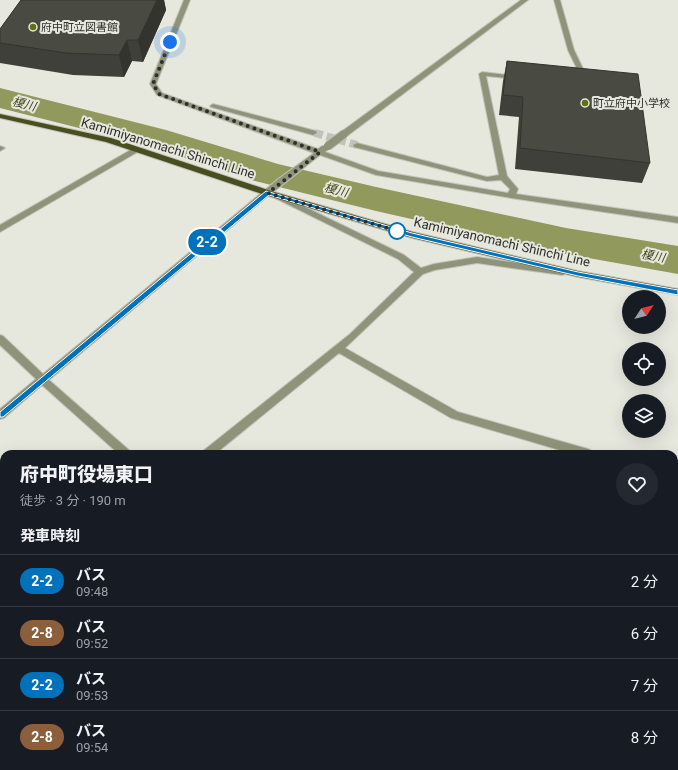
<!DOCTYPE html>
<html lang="ja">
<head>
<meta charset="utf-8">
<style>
	body { margin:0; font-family:Roboto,"Noto Sans JP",sans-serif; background:#242831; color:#f1f3f6; height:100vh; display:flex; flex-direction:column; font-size:15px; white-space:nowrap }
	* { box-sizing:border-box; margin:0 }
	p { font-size:13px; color:#9ea1a6 }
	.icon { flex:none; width:22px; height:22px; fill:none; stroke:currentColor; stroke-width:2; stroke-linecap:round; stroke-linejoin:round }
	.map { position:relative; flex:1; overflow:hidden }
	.details { position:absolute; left:0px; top:450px; width:678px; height:320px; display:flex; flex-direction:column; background:#171b24; border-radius:12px 12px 0 0; box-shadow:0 4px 16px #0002 }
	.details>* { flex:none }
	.badge { padding:0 8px; border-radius:13px; font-size:14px; line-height:26px }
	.needle { width:26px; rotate:54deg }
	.buttons { position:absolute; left:622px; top:290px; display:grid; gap:8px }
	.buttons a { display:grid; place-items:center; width:44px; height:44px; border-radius:50%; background:#171b24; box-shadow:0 4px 16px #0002; font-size:20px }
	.you { position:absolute; width:20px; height:20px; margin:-10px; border:3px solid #fff; border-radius:50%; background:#1a73e8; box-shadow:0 0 0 6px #1a73e833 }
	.map>.badge { position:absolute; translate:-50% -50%; box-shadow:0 0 0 2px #fff }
	h2 { padding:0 20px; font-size:15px; line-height:36px }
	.round { display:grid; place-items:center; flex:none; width:42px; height:42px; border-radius:21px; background:#242831 }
	.overview { display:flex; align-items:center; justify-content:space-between; height:68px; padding:0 20px }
	h1 { font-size:19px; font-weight:800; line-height:30px }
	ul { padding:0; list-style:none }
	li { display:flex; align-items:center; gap:12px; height:52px; padding:0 20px; border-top:1px solid #363941 }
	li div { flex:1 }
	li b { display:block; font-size:15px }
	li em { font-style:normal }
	li .badge { min-width:44px; font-weight:700; text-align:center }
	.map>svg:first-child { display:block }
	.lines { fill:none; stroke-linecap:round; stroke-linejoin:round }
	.river { fill:#91995d; fill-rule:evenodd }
	.minor-tunnel-far1 { stroke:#c1c3ba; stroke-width:6; stroke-dasharray:6 3.5; stroke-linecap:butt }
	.minor-tunnel { stroke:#c1c3ba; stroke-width:8; stroke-dasharray:8 4; stroke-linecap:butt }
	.minor-casing { stroke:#c1c3ba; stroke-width:2 }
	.major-casing { stroke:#c1c3ba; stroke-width:2 }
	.minor { fill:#8f9379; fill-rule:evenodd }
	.major { fill:#494e1e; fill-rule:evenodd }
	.minor-bridge-casing { stroke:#c1c3ba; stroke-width:10; stroke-linecap:butt }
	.minor-bridge { stroke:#8f9379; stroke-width:8 }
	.wall { fill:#3f4039 }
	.shaded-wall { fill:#33342e }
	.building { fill:#494b42; stroke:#33342e }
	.line { fill:#0072bc; stroke:#fff }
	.walk { stroke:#2e2f2b; stroke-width:4; stroke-dasharray:0 7.2 }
	.poi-dot { fill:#656d12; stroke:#e6e8de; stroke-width:1.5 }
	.stop-dot { fill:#fff; stroke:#0072bc; stroke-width:2 }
	.labels { text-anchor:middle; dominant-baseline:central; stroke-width:4; stroke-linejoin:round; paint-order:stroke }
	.far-poi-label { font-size:11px; fill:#2e2f2b; stroke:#e6e8de; text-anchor:start }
	.far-water-label { font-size:12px; font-style:italic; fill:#424719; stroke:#e6e8de }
	.street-label { font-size:13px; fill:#2e2f2b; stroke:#e6e8de }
</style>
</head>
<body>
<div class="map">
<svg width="678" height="770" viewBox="0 0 678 770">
	<rect width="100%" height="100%" fill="#e6e8de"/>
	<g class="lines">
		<polygon class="river" points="0,88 166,130 278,164 376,187 566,228 678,246 678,274 566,254 376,211 255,181 142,144 0,108"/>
		<polyline class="minor-tunnel-far1" points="313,133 318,134"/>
		<polyline class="minor-tunnel" points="315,133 357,145"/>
		<g class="minor-casing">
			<g id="minor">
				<polygon points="184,0 190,0 156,84 162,93 318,149 322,146 328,146 329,148 325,152 378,171 508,193 510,189 501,180 487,181 354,147 353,145 357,143 487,177 499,175 479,74 482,72 516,76 519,78 518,79 486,76 507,176 518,189 516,194 678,217 678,223 511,198 376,175 320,155 272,193 276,193 404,255 421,268 434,264 477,257 565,270 566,272 565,274 562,275 477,263 435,270 423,274 345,348 458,412 588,449 592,451 593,454 573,454 451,418 339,353 215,454 202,454 203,451 350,334 414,272 398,259 269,195 49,380 130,451 131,454 119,454 42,385 4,418 0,419 0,409 36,379 0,345 0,335 3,336 43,374 277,180 314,153 157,95 150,84"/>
				<polygon points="521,0 528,0 347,136 341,136 341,132"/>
				<polygon points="554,0 560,0 574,50 588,79 587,80 582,79 568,50"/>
				<polygon points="213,104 316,131 317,133 313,135 211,107 210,106"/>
				<polygon points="0,146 5,148 0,151"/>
				<polygon points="134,148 137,148 141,150 0,232 0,225"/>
				<polygon points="674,474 678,475 678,485 674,484"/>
				<polygon points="4,568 4,580 0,582 0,570"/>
				<polygon points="674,594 678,595 678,607 674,606"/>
				<polygon points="306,766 324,766 326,770 308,770"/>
				<polygon points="514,766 532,766 534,770 516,770"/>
			</g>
		</g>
		<g class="major-casing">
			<polygon id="major" points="0,114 111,138 271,191 413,232 578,271 678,289 678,295 578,277 412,238 265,195 106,142 0,118"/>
		</g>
		<use href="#minor" class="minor"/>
		<use href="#major" class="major"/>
		<g class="minor-bridge-casing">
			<polyline id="minor-bridge" points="328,146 344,134"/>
		</g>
		<use href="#minor-bridge" class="minor-bridge"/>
	</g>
	<g class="wall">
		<polygon points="21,0 164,0 166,10 143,62 132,61 124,77 73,75 0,63 0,29"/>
		<polygon points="507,61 650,163 642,183 515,169 519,117 499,115 503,81"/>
	</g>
	<g class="shaded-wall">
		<polygon points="157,0 164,0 166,10 143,62 138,40"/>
		<polygon points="127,40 132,61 124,77 119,55"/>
	</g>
	<g class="building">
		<polygon points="21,0 157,0 138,40 127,40 119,55 66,53 0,43 0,29"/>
		<polygon points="507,61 638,74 650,163 520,148 523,97 503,95"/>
	</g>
	<polygon class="line" points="266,191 412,233 578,272 678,290 678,295 578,276 412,237 269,195 3,417 0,417 0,412"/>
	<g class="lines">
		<polyline class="walk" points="170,42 153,84 159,94 320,152 268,193 397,231"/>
	</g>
	<g class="poi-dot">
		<circle cx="33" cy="27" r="4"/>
		<circle cx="585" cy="103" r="4"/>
	</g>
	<circle class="stop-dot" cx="397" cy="231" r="8"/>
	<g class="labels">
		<g class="far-poi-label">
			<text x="41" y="27">府中町立図書館</text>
			<text x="593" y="103">町立府中小学校</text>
		</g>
		<g class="far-water-label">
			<text transform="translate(24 104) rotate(14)">榎川</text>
			<text transform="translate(336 190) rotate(14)">榎川</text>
			<text transform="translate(653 256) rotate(10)">榎川</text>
		</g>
		<g class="street-label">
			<text transform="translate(168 148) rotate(17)">Kamimiyanomachi Shinchi Line</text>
			<text transform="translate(502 242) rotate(13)">Kamimiyanomachi Shinchi Line</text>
		</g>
	</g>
</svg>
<div class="buttons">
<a><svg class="needle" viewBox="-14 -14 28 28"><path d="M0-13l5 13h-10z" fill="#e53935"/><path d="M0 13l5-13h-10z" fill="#9ea1a6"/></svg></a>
<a><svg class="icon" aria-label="locate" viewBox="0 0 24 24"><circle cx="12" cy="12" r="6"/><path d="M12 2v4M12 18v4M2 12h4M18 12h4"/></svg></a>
<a><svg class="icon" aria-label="layers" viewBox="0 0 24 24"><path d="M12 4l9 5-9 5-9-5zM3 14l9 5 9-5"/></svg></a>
</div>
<div class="you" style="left:170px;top:42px"></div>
<b class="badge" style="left:207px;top:242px;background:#0072bc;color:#fff">2-2</b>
<section class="details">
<div class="overview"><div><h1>府中町役場東口</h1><p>徒歩 · 3 分 · 190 m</p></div><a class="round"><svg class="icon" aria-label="heart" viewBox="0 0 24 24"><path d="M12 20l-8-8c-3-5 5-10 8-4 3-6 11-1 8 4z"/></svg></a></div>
<h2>発車時刻</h2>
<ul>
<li><span class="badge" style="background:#0072bc;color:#fff">2-2</span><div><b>バス</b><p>09:48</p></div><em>2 分</em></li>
<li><span class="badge" style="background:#8b5e3c;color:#fff">2-8</span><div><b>バス</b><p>09:52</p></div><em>6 分</em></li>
<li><span class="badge" style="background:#0072bc;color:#fff">2-2</span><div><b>バス</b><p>09:53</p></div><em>7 分</em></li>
<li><span class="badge" style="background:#8b5e3c;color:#fff">2-8</span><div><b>バス</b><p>09:54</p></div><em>8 分</em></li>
</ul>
</section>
</div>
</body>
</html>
